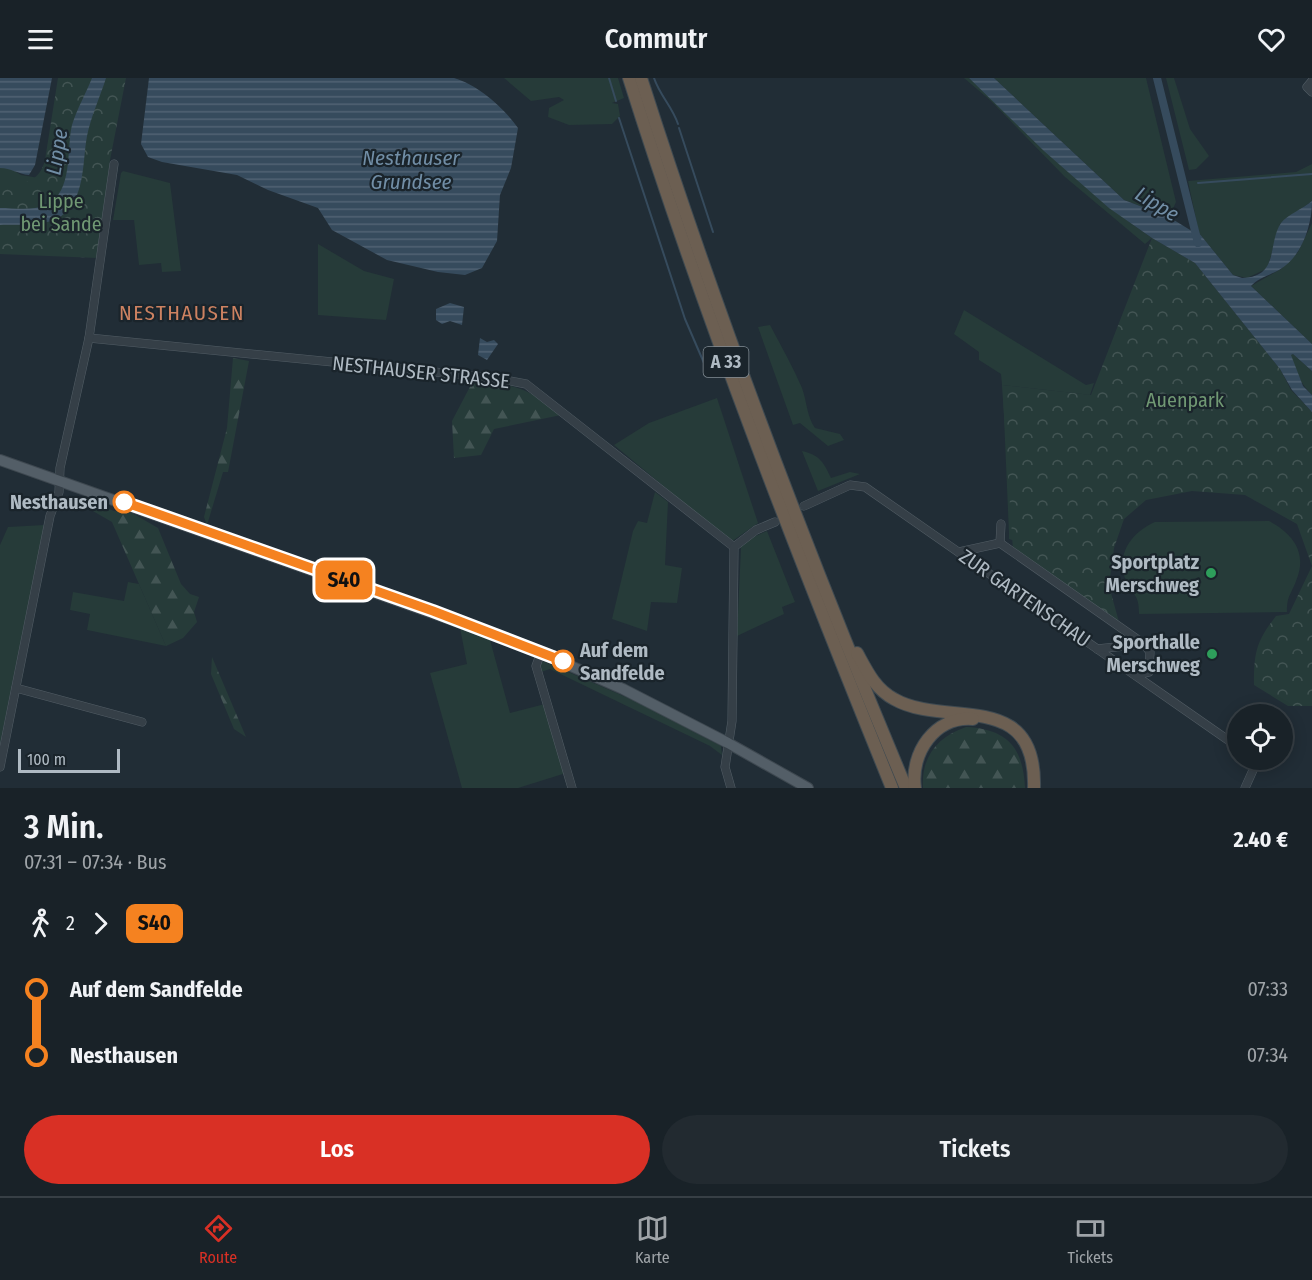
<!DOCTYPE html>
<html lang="de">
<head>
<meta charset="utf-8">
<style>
	body { margin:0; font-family:"Fira Sans Condensed",sans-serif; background:#222a30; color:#f1f3f6; height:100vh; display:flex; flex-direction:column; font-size:22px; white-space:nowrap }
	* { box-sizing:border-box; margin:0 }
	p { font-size:20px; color:#9fa4a8 }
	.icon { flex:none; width:33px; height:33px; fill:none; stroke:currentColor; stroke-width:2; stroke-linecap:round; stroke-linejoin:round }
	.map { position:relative; height:710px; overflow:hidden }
	.details { display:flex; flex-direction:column; background:#192228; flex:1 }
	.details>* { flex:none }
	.badge { padding:0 12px; border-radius:9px; font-size:21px; line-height:39px }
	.controls { position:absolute; left:1227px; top:626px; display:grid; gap:12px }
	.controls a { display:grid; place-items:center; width:66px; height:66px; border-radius:50%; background:#192228; box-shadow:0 3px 15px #0003,0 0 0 2px #373f45; font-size:30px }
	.scale { position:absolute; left:18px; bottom:15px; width:102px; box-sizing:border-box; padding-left:6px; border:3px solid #afbac3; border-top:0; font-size:16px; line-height:21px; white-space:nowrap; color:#afbac3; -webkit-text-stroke:4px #1a242b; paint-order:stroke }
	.map>.badge { position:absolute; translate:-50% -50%; box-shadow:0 0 0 3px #fff }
	.legs { display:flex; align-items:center; gap:9px; height:66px; padding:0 24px; font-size:20px }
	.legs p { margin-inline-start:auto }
	.headline { display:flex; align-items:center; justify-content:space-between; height:102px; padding:0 24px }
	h1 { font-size:33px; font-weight:600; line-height:45px }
	.cta { display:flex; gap:12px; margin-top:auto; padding:12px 24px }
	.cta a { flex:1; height:69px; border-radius:36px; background:#d93025; color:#fff; font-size:24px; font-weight:600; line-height:69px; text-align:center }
	.cta a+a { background:#222a30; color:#f1f3f6 }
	ul { padding:0 24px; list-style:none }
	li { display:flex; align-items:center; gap:21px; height:66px; font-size:22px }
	li i { display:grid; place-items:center; width:9px; height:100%; margin:0 8px; background:currentColor }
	li i::after { content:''; width:15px; height:15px; margin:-8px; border:4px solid; border-radius:50%; background:#192228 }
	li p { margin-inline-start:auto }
	li:first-child i { background:linear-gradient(#0000 50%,currentColor 0) }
	li:last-child i { background:linear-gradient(currentColor 50%,#0000 0) }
	header { display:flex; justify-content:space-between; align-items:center; height:78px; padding:0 24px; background:#192228; font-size:27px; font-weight:600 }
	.menu { display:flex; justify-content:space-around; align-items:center; height:84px; border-top:2px solid #373f45; background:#192228; font-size:16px; color:#9fa4a8 }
	.menu a { display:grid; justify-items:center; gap:3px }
	.menu .active { color:#d93025 }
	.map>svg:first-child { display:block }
	.green { fill:#263b39 }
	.forest { fill:url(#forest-firs) }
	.park { fill:url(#park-crowns) }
	.water { fill:url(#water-rules) }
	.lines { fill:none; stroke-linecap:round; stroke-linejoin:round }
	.stream { stroke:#364b5d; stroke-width:2 }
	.canal { stroke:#364b5d; stroke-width:8 }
	.minor-casing { stroke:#525d65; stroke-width:9 }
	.major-casing { stroke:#3e4850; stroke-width:12 }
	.highway-casing { stroke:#3f4a51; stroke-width:14 }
	.minor { stroke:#353f47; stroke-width:8 }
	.major { stroke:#535e67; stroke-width:10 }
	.highway { stroke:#6c5f52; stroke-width:12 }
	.line-1-casing { stroke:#fff; stroke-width:14 }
	.line-1 { stroke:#f58220; stroke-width:9 }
	.stop-1-dot { fill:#fff; stroke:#f58220; stroke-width:3 }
	.leisure-dot { fill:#2e9e5b; stroke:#1a242b; stroke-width:2 }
	.labels { text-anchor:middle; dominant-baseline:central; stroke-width:4.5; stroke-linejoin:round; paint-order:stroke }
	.shield { fill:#1a242b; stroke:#828d95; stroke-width:1.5 }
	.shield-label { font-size:18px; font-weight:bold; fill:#afbac3 }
	.park-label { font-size:20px; fill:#709873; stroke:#1a242b }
	.street-label { font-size:20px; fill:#afbac3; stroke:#1a242b }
	.stop-label { font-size:20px; font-weight:bold; fill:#afbac3; stroke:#1a242b; text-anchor:end }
	.poi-label { font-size:20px; font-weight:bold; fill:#afbac3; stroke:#1a242b; text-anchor:end }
	.water-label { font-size:21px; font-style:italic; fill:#718ea6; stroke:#1a242b }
	.neighbourhood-label { font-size:21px; letter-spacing:1.5px; fill:#cd8261; stroke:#1a242b }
</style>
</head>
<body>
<header><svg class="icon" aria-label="menu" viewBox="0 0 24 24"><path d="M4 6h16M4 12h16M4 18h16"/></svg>Commutr<svg class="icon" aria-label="heart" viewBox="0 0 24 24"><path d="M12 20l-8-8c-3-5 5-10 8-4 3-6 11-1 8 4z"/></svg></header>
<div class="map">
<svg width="1312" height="710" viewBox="0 0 1312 710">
	<defs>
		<pattern id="forest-firs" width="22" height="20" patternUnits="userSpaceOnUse" patternTransform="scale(1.5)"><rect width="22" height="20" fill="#263b39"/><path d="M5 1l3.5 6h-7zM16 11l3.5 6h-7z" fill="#435554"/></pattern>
		<pattern id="park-crowns" width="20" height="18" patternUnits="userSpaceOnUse" patternTransform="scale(1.5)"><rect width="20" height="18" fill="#263b39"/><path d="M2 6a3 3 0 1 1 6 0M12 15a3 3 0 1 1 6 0" fill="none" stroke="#435554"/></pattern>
		<pattern id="water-rules" width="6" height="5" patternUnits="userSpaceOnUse" patternTransform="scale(1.5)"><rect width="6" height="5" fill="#364b5d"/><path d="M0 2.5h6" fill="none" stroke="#516373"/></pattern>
	</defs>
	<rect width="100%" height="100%" fill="#212d36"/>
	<g class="green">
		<polygon points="504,0 618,0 624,20 612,25 618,26 620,38 612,46 569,47 548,39 549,30 564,22 559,19 531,23"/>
		<path d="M964,0H969C1031,54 1083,114 1152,160L1145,166L1065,99L991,23Z"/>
		<polygon points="994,0 1146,0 1176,124 1169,139 1124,122"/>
		<polygon points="1166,0 1174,0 1190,51 1209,78 1196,91 1189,92"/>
		<polygon points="1312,86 1312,123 1280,146 1268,188 1264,192 1247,200 1233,197 1199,155 1188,103 1296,94"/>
		<polygon points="0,90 10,90 21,97 64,104 0,130"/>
		<polygon points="123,93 170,105 181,193 162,194 161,185 139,187 134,142 113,142 121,95"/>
		<polygon points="1312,145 1312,266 1251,208 1281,191 1298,174"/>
		<polygon points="318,166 364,193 394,201 386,242 318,237"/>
		<polygon points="964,232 1086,307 1094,305 1090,317 1002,307 1001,296 979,282 979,274 954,256"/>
		<path d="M770,247C781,268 793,289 802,310C807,324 807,339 815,350L840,356L844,362L828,368L800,345L793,347L758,249Z"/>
		<path d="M1293,276L1312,293V317C1301,306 1294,292 1290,277Z"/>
		<polygon points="1003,316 1013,412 1012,458 1017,461 1015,463 1009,461 1009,456"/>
		<polygon points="717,320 758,445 731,464 614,367 649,345"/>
		<path d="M802,373C820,377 824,385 831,400L850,394L860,396L818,413Z"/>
		<polygon points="655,414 668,424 665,487 682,490 677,525 651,524 647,553 612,541 633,453 638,443 647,445"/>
		<path d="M1269,443C1293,456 1308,475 1296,503C1291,517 1287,517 1287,534L1139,536C1139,514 1133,520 1126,503C1115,476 1132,454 1155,444Z"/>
		<polygon points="44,447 0,666 0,467 8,449"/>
		<polygon points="767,453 795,524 782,529 784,536 737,558 741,469 745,463"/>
		<polygon points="128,504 139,506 166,568 87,552 90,536 70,532 73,514 124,523"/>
		<polygon points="460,550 490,562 510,635 545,626 566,695 518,710 462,710 430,595 467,586"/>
		<polygon points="543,583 642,626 721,668 722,677 710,668 550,591 541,594 540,587"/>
	</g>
	<g class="forest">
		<polygon points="233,280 249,283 228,394 223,394 207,447 204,439 227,350"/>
		<path d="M473,303C519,308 524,308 561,337L494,351L481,377L454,380L452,343Z"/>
		<polygon points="70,419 82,420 114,433 132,435 158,450 181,506 190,516 199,519 194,534 197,544 183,560 166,568 112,444 86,429 61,423"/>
		<polygon points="212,579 246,659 234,651 211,596"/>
		<path d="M966,649C1007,651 1023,669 1025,710H923C921,679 937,659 966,649Z"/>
	</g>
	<g class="park">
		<path d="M58,0H126L110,82L98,180L0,176V106C21,107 39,106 45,82Z"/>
		<path d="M1152,160L1195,185L1280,291L1291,312L1312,334V628H1288L1254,607C1254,574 1256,564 1276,538L1289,536L1312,488L1297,446L1245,417L1192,413L1146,422L1124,441L1114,470L1109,508L1119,544L1013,472L1002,307L1091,317Z"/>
	</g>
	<g class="water">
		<path d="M0,0H52L35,87L29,97C18,96 11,90 0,90Z"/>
		<path d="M92,0H106C100,19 91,38 87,58C82,85 86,121 60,139C44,149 18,146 0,147V130C14,130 33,133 46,127C74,114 66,71 72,47C77,31 86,15 92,0Z"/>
		<path d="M149,0H454C478,7 503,29 518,50L511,90L500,117L497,163L482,190L465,197L438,194L387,182L332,152L318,130L268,112L237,97L162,84L148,79L141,66Z"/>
		<path d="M969,0H994L1124,122L1169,139L1195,155H1199L1233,197L1242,200C1280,199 1267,166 1281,145C1288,136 1303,131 1312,123C1312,147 1302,179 1279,192C1270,197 1258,200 1251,208L1312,266V293L1293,276L1291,277L1303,308L1312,317V334L1292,312L1280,291L1195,185L1152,160L1109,130L1044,73Z"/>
		<polygon points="450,225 464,229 462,247 450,243 442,246 436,242 436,231"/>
		<polygon points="480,260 487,264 494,262 498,266 487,282 478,277"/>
	</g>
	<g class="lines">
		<g class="stream">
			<polyline points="609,0 616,23"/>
			<path d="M654,0C660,18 672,28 678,46"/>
			<polyline points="619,40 685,241 704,285"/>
			<polyline points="679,50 713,154"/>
			<polyline points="1198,105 1312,96"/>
		</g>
		<polyline class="canal" points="1157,0 1198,165"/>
		<g class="minor-casing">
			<g id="minor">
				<polyline points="1312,3 1307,9 1312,14"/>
				<polyline points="89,260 495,300 526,306 734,469"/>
				<polyline points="804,428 850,407 865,409 1238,669"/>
				<polyline points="1000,465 1001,446"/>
				<polyline points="959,474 1000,465 1144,566"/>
				<polyline points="1097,571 1144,566 1150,574 1149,594 1135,597"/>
				<polyline points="541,574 536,588 572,710"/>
				<polyline points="16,610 142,644"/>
				<polyline points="0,689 50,438 59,414 60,390 89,260 114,86"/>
				<polyline points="731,710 725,689 732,643 734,469 756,452 775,444"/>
				<polyline points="1245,710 1258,681"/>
			</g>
		</g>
		<g class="major-casing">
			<polyline id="major" points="0,382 523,567 623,611 728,665 808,710"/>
		</g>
		<g class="highway-casing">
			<g id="highway">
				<path d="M629,0C705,241 797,476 892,710"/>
				<path d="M641,0C718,241 808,477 906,710"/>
				<path d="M857,575C867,593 875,611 894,621C946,651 1037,609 1034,710"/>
				<path d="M915,710C910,675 935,638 973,641"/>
			</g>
		</g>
		<use href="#minor" class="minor"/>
		<use href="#major" class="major"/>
		<use href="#highway" class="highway"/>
	</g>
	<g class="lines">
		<g class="line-1-casing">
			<polyline id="line-1" points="124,424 433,533 563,583"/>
		</g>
		<use href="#line-1" class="line-1"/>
	</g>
	<g class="stop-1-dot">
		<circle cx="124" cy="424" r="10"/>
		<circle cx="563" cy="583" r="10"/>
	</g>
	<g class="leisure-dot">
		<circle cx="1211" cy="495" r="6"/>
		<circle cx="1212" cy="576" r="6"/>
	</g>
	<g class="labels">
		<rect class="shield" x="703.5" y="269" width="45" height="30" rx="4.5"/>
		<g class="shield-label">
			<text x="726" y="284">A 33</text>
		</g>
		<g class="park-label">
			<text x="61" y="123">Lippe<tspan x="61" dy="23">bei Sande</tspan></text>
			<text x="1185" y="322">Auenpark</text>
		</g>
		<g class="street-label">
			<text transform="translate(421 294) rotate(6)">NESTHAUSER STRASSE</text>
			<text transform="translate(1025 520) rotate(35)">ZUR GARTENSCHAU</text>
		</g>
		<g class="stop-label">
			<text x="108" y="424">Nesthausen</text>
			<text x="580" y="572" text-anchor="start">Auf dem<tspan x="580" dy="23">Sandfelde</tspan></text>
		</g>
		<g class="poi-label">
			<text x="1199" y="484">Sportplatz<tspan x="1199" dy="23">Merschweg</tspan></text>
			<text x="1200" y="564">Sporthalle<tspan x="1200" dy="23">Merschweg</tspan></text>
		</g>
		<g class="water-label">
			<text transform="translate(57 74) rotate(-81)">Lippe</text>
			<text x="411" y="80">Nesthauser<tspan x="411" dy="24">Grundsee</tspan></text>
			<text transform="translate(1157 126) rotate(31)">Lippe</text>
		</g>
		<g class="neighbourhood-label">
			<text x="182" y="235">NESTHAUSEN</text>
		</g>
	</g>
</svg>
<div class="controls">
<a><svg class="icon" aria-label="locate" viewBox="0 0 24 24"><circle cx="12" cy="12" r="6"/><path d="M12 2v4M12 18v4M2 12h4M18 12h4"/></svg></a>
</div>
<div class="scale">100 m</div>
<b class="badge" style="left:344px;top:502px;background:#f58220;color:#111">S40</b>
</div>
<section class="details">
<div class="headline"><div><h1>3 Min.</h1><p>07:31 – 07:34 · Bus</p></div><b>2.40 €</b></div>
<div class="legs"><svg class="icon" aria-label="walk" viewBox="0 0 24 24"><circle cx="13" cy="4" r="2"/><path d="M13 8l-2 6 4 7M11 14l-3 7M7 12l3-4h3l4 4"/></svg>2<svg class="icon" aria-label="forward" viewBox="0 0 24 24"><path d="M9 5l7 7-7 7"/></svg><b class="badge" style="background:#f58220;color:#111">S40</b></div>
<ul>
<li><i style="color:#f58220"></i><b>Auf dem Sandfelde</b><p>07:33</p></li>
<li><i style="color:#f58220"></i><b>Nesthausen</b><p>07:34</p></li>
</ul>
<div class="cta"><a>Los</a><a>Tickets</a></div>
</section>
<nav class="menu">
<a class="active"><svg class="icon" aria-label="directions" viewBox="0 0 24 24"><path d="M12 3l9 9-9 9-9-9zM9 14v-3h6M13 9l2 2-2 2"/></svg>Route</a>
<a><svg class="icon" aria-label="map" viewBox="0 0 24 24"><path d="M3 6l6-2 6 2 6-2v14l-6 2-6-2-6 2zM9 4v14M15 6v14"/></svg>Karte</a>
<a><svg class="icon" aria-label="tickets" viewBox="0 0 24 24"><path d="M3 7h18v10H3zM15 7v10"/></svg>Tickets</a>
</nav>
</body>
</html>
